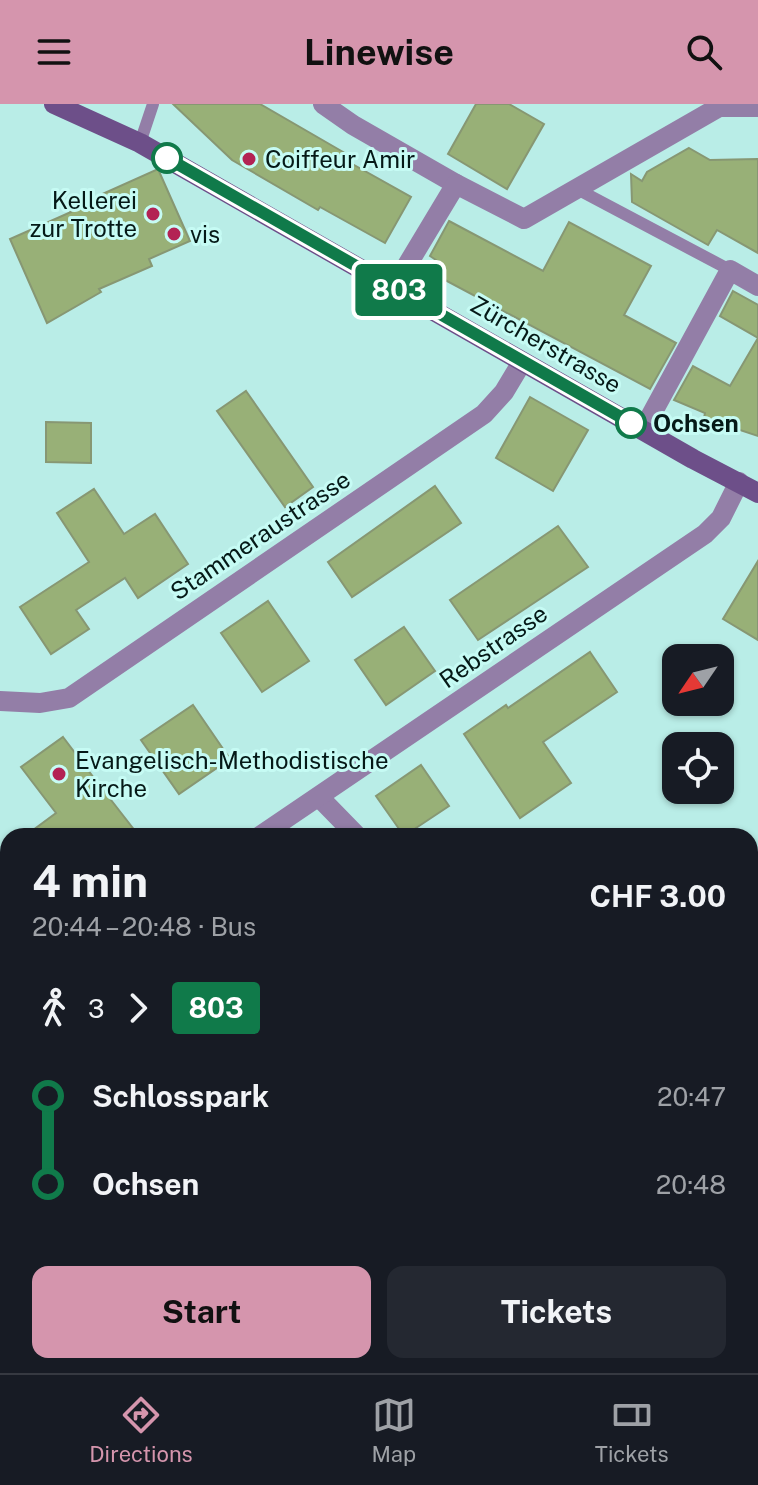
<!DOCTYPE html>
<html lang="en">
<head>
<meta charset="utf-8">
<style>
	body { margin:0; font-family:"Public Sans",sans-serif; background:#242831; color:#f1f3f6; height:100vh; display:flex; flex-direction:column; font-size:30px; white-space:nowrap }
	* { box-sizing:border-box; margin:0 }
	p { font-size:26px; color:#9ea1a6 }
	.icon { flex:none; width:44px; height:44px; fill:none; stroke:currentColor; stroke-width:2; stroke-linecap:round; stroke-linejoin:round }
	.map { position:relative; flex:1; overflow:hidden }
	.details { position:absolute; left:0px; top:724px; width:758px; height:546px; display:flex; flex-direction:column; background:#171b24; border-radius:24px 24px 0 0; box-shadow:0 2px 6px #0004 }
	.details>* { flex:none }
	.badge { padding:0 16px; border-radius:6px; font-size:28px; line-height:52px }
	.needle { width:52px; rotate:235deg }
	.fabs { position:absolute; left:662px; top:540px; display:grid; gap:16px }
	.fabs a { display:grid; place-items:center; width:72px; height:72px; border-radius:16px; background:#171b24; box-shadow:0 2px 6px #0004; font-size:40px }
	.map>.badge { position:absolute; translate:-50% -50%; box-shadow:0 0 0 4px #fff }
	.legs { display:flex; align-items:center; gap:12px; height:88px; padding:0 32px; font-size:26px }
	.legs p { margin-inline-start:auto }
	.headline { display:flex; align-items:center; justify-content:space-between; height:136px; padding:0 32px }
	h1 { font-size:44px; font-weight:700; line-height:60px }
	.cta { display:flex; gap:16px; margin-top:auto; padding:16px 32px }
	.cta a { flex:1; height:92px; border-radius:16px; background:#d595ad; color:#111; font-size:32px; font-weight:700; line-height:92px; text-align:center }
	.cta a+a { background:#242831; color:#f1f3f6 }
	ul { padding:0 32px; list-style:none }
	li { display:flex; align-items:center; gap:28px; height:88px; font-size:30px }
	li i { display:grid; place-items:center; width:12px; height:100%; margin:0 10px; background:currentColor }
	li i::after { content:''; width:20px; height:20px; margin:-10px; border:6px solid; border-radius:50%; background:#171b24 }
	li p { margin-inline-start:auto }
	li:first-child i { background:linear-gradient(#0000 50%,currentColor 0) }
	li:last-child i { background:linear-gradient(currentColor 50%,#0000 0) }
	header { display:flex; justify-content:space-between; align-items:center; height:104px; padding:0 32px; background:#d595ad; color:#111; font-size:36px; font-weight:700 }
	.dock { display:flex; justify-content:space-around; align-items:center; height:112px; border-top:2px solid #363941; background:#171b24; font-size:22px; color:#9ea1a6 }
	.dock a { display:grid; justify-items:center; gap:4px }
	.dock .on { color:#d595ad }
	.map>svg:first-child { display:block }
	.green { fill:#cea880 }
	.building { fill:#98b077; stroke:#879773; stroke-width:2 }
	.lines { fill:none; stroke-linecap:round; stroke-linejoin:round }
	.service { stroke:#937ea7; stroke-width:12 }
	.minor { stroke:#937ea7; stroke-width:20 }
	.secondary { stroke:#6d4f89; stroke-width:20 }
	.primary { stroke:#532b73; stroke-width:20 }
	.line-1-casing { stroke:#fff; stroke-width:18 }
	.line-1 { stroke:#107a4a; stroke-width:12 }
	.stop-1-dot { fill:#fff; stroke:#107a4a; stroke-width:4 }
	.poi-dot { fill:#b32354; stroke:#c6fbf4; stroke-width:3 }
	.labels { text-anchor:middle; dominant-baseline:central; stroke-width:6; stroke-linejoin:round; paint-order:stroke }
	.poi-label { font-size:24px; fill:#051917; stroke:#c6fbf4; text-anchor:start }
	.street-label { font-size:24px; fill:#051917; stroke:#c6fbf4 }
	.stop-label { font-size:24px; font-weight:bold; fill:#051917; stroke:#c6fbf4; text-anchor:start }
</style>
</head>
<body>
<header><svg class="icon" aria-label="menu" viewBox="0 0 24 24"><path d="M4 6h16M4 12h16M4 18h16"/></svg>Linewise<svg class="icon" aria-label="search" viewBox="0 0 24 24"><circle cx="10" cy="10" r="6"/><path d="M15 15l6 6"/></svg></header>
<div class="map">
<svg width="758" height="1269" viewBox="0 0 758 1269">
	<rect width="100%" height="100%" fill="#b9ede7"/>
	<polygon class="green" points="750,1251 755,1253 747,1269 703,1269 689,1262 750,1262"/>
	<g class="building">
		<polygon points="173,0 260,0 350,52 347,57 411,93 385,139 320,103 318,106 232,56"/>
		<polygon points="476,0 509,0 544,20 507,85 448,50"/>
		<polygon points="689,44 710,56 758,55 758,149 717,126 708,141 632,98 631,70 642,77 647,68"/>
		<polygon points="158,65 190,137 149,155 152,162 99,185 101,188 47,219 10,135 71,108 69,105"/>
		<polygon points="449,117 543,167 569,118 651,162 624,211 676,239 650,285 430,168 436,156 430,152"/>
		<polygon points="733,187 758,201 758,332 704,314 705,309 674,296 693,262 730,282 758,234 720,212"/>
		<polygon points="246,287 313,383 285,403 217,307"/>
		<polygon points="530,293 588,326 553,387 496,354"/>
		<polygon points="46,318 91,319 91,359 46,358"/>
		<polygon points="435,382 461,419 352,493 328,458"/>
		<polygon points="94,385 124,430 155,410 188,460 138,494 125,474 76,506 89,525 51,550 20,503 89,458 57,409"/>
		<polygon points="558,422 588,463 478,536 450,496"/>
		<polygon points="758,457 758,536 723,515"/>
		<polygon points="268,497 309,557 262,588 221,529"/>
		<polygon points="404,523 435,567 386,601 355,556"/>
		<polygon points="590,548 617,588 543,638 571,679 520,714 464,630 506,601 508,604"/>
		<polygon points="193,601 230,655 179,690 141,636"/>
		<polygon points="63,633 97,678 139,732 25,732 56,709 21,663"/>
		<polygon points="421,661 449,702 404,732 376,692"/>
	</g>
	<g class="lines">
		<g class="service">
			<polyline points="140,39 153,0"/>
			<polyline points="577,85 730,166"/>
		</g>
		<g class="minor">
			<polyline points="323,0 353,21 456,80"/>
			<polyline points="394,183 456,80 524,115 719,3 758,3"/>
			<polyline points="643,326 730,166 758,182"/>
			<polyline points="0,597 40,599 69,594 484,310 504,288 522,258"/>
			<polyline points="319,693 357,732"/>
			<polyline points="260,732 705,430 721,414 739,378"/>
			<polyline points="750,1075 758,1065"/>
		</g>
		<polyline class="secondary" points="54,0 140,39 693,355 758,389"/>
		<g class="primary">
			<polyline points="0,825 8,832"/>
			<polyline points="0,910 8,904"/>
			<polyline points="0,927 8,929"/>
			<polyline points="629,1262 632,1269"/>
			<polyline points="546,1269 549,1262"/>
		</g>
	</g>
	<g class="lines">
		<g class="line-1-casing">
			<polyline id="line-1" points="167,54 631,319"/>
		</g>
		<use href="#line-1" class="line-1"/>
	</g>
	<g class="stop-1-dot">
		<circle cx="167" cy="54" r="14"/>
		<circle cx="631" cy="319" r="14"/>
	</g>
	<g class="poi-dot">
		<circle cx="249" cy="55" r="8"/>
		<circle cx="153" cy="110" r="8"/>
		<circle cx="174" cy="130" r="8"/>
		<circle cx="59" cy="670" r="8"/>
	</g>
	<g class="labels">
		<g class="poi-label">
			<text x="265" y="55">Coiffeur Amir</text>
			<text x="137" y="96" text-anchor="end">Kellerei<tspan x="137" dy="28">zur Trotte</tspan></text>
			<text x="190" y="130">vis</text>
			<text x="75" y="656">Evangelisch-Methodistische<tspan x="75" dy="28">Kirche</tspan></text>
		</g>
		<g class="street-label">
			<text transform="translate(546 240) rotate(30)">Zürcherstrasse</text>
			<text transform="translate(260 431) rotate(-34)">Stammeraustrasse</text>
			<text transform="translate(493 542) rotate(-35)">Rebstrasse</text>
		</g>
		<g class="stop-label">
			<text x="653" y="319">Ochsen</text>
		</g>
	</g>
</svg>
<div class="fabs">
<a><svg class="needle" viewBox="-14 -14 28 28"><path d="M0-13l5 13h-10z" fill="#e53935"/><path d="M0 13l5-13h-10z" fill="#9ea1a6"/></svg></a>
<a><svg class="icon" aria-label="locate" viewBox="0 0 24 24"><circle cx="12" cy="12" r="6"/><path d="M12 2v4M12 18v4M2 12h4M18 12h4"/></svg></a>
</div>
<b class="badge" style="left:399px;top:186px;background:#107a4a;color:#fff">803</b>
<section class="details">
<div class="headline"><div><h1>4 min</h1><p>20:44 – 20:48 · Bus</p></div><b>CHF 3.00</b></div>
<div class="legs"><svg class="icon" aria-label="walk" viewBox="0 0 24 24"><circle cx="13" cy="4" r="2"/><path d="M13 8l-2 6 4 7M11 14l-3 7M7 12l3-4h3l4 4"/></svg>3<svg class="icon" aria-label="forward" viewBox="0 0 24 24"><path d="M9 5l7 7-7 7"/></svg><b class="badge" style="background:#107a4a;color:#fff">803</b></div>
<ul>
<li><i style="color:#107a4a"></i><b>Schlosspark</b><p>20:47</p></li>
<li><i style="color:#107a4a"></i><b>Ochsen</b><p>20:48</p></li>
</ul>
<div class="cta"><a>Start</a><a>Tickets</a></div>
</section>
</div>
<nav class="dock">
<a class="on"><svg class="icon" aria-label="directions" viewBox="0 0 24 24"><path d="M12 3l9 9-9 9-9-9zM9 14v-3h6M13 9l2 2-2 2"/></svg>Directions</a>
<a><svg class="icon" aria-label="map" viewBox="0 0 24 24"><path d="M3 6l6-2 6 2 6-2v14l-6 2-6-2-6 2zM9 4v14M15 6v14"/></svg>Map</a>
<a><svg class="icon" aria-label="tickets" viewBox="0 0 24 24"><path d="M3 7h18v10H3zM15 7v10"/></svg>Tickets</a>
</nav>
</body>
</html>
